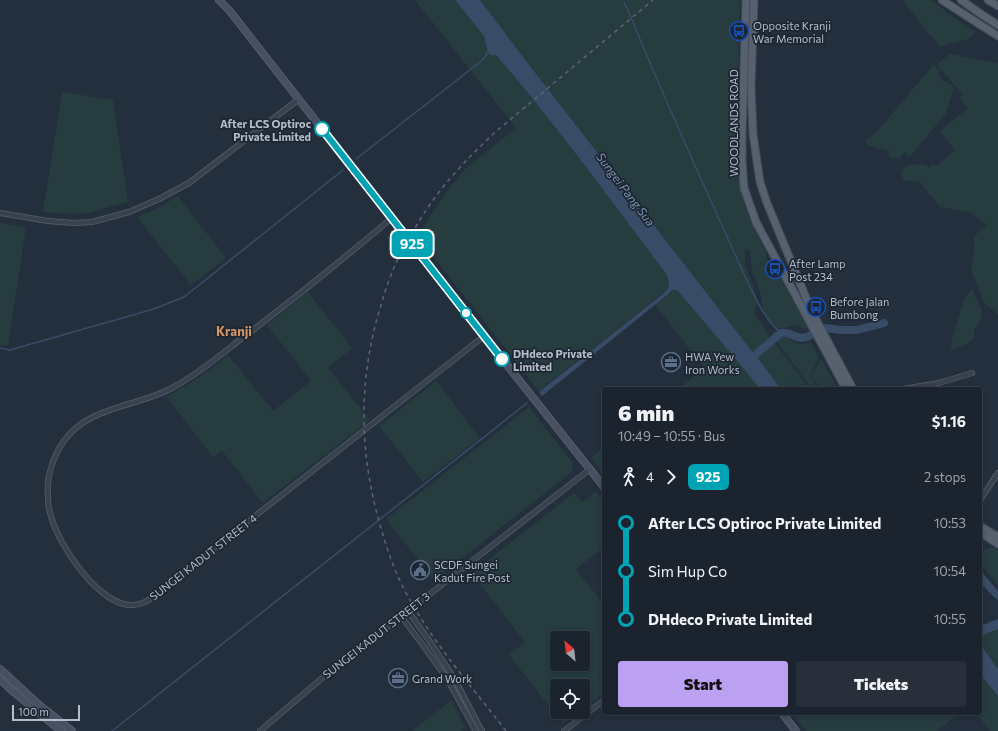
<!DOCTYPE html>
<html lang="en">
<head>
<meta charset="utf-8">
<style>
	body { margin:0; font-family:Commissioner,sans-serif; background:#282f3a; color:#f1f3f6; height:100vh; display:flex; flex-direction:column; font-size:15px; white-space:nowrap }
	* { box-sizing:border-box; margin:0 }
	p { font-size:13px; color:#a0a4aa }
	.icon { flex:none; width:22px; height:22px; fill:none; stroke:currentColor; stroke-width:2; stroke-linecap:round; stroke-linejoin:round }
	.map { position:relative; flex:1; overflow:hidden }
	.panel { position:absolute; left:602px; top:387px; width:380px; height:328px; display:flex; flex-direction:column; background:#1b232e; border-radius:4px; box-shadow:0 2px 6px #0003,0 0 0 1px #39404a }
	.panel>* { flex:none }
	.badge { padding:0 8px; border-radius:6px; font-size:14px; line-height:26px }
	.needle { width:26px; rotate:332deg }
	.tools { position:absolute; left:550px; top:631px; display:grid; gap:8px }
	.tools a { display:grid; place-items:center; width:40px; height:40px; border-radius:4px; background:#1b232e; box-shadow:0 2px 6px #0003,0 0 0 1px #39404a; font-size:20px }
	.scale { position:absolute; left:12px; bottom:10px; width:68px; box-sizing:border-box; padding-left:4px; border:2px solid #b4bcc9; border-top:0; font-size:11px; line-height:14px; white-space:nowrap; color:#b4bcc9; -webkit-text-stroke:3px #1d2633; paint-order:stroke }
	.map>.badge { position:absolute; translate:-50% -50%; box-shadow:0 0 0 2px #fff }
	.legs { display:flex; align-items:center; gap:6px; height:44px; padding:0 16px; font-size:13px }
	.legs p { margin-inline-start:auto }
	.summary { display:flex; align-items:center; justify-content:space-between; height:68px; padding:0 16px }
	h1 { font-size:22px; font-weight:800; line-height:30px }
	.cta { display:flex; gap:8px; margin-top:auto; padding:8px 16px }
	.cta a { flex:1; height:46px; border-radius:4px; background:#bca0f2; color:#111; font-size:16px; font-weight:800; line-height:46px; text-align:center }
	.cta a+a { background:#282f3a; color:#f1f3f6 }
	ul { padding:0 16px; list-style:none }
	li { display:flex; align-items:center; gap:14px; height:48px; font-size:15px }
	li i { display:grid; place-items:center; width:6px; height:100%; margin:0 5px; background:currentColor }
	li i::after { content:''; width:10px; height:10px; margin:-5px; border:3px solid; border-radius:50%; background:#1b232e }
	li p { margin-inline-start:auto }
	li:first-child i { background:linear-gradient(#0000 50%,currentColor 0) }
	li:last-child i { background:linear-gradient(currentColor 50%,#0000 0) }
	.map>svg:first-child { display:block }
	.green { fill:#263c3f; fill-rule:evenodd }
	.water { fill:#394c67 }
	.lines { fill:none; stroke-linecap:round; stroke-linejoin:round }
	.stream { stroke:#394c67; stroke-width:1.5 }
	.river { stroke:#394c67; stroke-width:8 }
	.street-casing { stroke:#565f6c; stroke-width:6 }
	.secondary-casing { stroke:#565f6c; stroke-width:8 }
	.primary-casing { stroke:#414a57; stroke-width:9 }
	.street { stroke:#38414e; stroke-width:4.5 }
	.secondary { stroke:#465061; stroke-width:6 }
	.primary { stroke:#56606e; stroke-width:7 }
	.rail { stroke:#5a6575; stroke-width:1.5; stroke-dasharray:4 4; stroke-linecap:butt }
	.line-1-casing { stroke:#fff; stroke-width:9 }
	.line-1 { stroke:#00a3b4; stroke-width:6 }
	.stop-1-dot { fill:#fff; stroke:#00a3b4; stroke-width:2 }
	.labels { text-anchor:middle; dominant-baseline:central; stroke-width:3.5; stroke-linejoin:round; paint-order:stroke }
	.poi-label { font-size:11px; fill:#b4bcc9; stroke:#1d2633; text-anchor:start }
	.stop-label { font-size:11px; font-weight:bold; fill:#b4bcc9; stroke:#1d2633; text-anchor:end }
	.street-label { font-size:11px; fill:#b4bcc9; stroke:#1d2633 }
	.water-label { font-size:12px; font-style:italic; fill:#7c92b1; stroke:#1d2633 }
	.quarter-label { font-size:13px; font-weight:bold; fill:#d59563; stroke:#1d2633 }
</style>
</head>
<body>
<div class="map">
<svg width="998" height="731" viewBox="0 0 998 731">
	<rect width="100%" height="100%" fill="#242f3e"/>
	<g class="green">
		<path d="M415,0H455L484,36L488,53L491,55H496C557,126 611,201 667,275L668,279L669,287L666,291L652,301V302L539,391L417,236L438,204L449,188L466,168L516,128Z"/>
		<polygon points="480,0 740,0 736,152 737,172 741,192 749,215 759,238 766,251 766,256 772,272 780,276 809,328 804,329 797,325 785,328 777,328 771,325 764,314 761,296 752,269 750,251 745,249 745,265 757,297 757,303 754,312 768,334 810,389 781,389 757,357 755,354 751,350 533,70"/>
		<polygon points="902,0 931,0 948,13 975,31 971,38 940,47"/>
		<polygon points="950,54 998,63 998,314 985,304 971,271 974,253 974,236 987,225 970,212 940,207 920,182 916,182 904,180 902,176 901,171 908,165 924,164 929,168 933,164 936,166 955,150 940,131 968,108 962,102 960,97 962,95 937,64"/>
		<polygon points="934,64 937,69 940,70 940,72 937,74 942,79 941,80 951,84 952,86 954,87 946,113 910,157 904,152 900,159 891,158 889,155 889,151 867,145 866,140 874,135"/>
		<polygon points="62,92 113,100 128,202 88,213 68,214 43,212"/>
		<polygon points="178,196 226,258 191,285 137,217 156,209"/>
		<polygon points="0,223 26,227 8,346 0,345"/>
		<polygon points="972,289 982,311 980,322 974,330 974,337 967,344 950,351 953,336 963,302"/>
		<polygon points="672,290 677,290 744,369 760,389 678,389 705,368 655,305 669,294"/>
		<path d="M308,292L352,348L328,368L370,420L263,503L222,451L213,457L166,396C189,385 209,371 228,355L273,411L311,381L267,325Z"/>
		<polygon points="773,331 799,344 811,343 819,358 810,376 819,389 812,389 771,334"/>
		<polygon points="821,359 838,389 821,389 811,376"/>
		<polygon points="436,381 480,438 423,482 379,426"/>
		<polygon points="529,407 573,463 572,472 434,580 386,519"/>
		<polygon points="604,447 604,474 591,458"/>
		<path d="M596,492L604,502V547L576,569L604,605V693L583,709V686H557V712H579L563,724L509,655L525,642L471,573L574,493L582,502ZM557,638H583V664H557Z"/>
		<polygon points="980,546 986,550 993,547 998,550 998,585 980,563"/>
		<polygon points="998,629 998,669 980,644 980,636"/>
		<polygon points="980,674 998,696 998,731 990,731 976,713 980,713"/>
		<polygon points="452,700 465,727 460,731 412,731"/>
		<polygon points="792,713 960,713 937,731 806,731"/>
	</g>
	<g class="water">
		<path d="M455,0H480L533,70L751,350L755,354L757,357L781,389H760L744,369L677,290H672L666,296L542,396L539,392L664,293L669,287L668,279L667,275C611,201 557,126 496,55H491L488,53L484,36Z"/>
		<polygon points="980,570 998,591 998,600 994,597 980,582"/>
		<polygon points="998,619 998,629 980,636 980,626"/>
		<polygon points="980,644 998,669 998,696 980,674"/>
	</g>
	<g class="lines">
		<g class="stream">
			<path d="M624,2C633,21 640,40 648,58C675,122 704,186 733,250C744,273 761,318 781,333"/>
			<polyline points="356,159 480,62 484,58 488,52"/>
			<polyline points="0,348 10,350 154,309 184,297 343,170"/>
			<polyline points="112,731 527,403"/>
		</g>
		<g class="river">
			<polyline points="824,328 842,330 857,330 884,323"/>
			<path d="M748,361L781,333C793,331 797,343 811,335"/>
		</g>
		<g class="street-casing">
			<g id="street">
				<polyline points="0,213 48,221 74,223 92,222 129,212 159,199 189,183 299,99"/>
				<path d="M392,218C343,259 293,300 241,339C218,357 194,377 168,390C134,407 88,407 64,441C53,456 46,478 48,497C48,503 49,510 51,516C58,545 100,607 133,605C142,605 149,600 156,595L264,509L484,336"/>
				<polyline points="903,389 939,383 972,373"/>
				<polyline points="980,500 998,473"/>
				<polyline points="408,611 428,639 454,678 477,722 482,731"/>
				<polyline points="401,616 422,644 446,677 476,731"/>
				<polyline points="260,731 321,679 590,469"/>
				<polyline points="564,731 604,700"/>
			</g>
		</g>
		<g class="secondary-casing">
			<g id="secondary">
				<polyline points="219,0 229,10 484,336 604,487"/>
				<polyline points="0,669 38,704 72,731"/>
				<polyline points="0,679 10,689 61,731"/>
				<polyline points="782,713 796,731"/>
			</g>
		</g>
		<g class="primary-casing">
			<g id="primary">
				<polyline points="746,0 742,136 742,160 744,188 756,222 846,389"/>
				<polyline points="754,0 751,86 753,134 760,182 767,203 811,310 853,389"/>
				<polyline points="942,0 979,24 998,36"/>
				<polyline points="961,0 978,12 998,25"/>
				<polyline points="988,0 998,6"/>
				<polyline points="980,526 998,537"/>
				<polyline points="980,532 998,544"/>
			</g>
		</g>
		<use href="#street" class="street"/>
		<use href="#secondary" class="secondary"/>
		<use href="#primary" class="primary"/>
		<path class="rail" d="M506,731C470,684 429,639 402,585C394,569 388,552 383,535C359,458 357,382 381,305C385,291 390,276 396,263C412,231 431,199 455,173C467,159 480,147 493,134L653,0"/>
	</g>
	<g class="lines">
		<g class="line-1-casing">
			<polyline id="line-1" points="322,129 502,359"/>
		</g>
		<use href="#line-1" class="line-1"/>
	</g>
	<defs>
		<g id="bus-ring" transform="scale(1)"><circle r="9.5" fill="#1d2633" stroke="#1a4fb4" stroke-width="1.5"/><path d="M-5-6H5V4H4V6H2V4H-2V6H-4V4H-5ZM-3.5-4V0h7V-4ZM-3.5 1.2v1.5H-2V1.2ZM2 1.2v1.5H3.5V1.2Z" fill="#1a4fb4"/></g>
		<g id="office-ring" transform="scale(1)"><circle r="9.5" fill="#1d2633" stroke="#5c6f8a" stroke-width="1.5"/><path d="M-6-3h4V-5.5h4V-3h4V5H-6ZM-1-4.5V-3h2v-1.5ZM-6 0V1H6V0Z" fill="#5c6f8a"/></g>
		<g id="civic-ring" transform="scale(1)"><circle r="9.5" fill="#1d2633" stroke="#5c6f8a" stroke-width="1.5"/><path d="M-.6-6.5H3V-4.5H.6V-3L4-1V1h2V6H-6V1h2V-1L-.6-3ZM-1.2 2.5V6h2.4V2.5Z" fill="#5c6f8a"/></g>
	</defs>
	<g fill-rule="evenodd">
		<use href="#bus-ring" x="739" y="31"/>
		<use href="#bus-ring" x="775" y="269"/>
		<use href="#bus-ring" x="816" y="307"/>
		<use href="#office-ring" x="671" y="362"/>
		<use href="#civic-ring" x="420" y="570"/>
		<use href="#office-ring" x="398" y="678"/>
	</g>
	<g class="stop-1-dot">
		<circle cx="322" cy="129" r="7"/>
		<circle cx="466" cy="313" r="5"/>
		<circle cx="502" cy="359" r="7"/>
	</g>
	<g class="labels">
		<g class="poi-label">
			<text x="753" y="25">Opposite Kranji<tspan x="753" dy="13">War Memorial</tspan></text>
			<text x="789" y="263">After Lamp<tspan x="789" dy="13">Post 234</tspan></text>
			<text x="830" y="301">Before Jalan<tspan x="830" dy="13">Bumbong</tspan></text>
			<text x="685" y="356">HWA Yew<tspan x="685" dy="13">Iron Works</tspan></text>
			<text x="434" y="564">SCDF Sungei<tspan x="434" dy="13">Kadut Fire Post</tspan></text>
			<text x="412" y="678">Grand Work</text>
		</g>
		<g class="stop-label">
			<text x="311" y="123">After LCS Optiroc<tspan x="311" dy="13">Private Limited</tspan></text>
			<text x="513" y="353" text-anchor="start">DHdeco Private<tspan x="513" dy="13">Limited</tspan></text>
		</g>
		<g class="street-label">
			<text transform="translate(733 123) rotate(-90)">WOODLANDS ROAD</text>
			<text transform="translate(203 557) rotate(-38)">SUNGEI KADUT STREET 4</text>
			<text transform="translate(376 635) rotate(-38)">SUNGEI KADUT STREET 3</text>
		</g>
		<g class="water-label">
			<text transform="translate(626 189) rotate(53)">Sungei Pang Sua</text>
		</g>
		<g class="quarter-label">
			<text x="234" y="331">Kranji</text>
		</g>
	</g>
</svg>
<div class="tools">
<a><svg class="needle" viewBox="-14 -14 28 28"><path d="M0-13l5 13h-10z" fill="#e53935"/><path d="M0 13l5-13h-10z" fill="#a0a4aa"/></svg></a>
<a><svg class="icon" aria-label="locate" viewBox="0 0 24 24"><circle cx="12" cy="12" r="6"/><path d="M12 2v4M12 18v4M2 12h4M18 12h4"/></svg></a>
</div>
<div class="scale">100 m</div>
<b class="badge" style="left:412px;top:244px;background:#00a3b4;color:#fff">925</b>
<section class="panel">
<div class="summary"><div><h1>6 min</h1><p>10:49 – 10:55 · Bus</p></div><b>$1.16</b></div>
<div class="legs"><svg class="icon" aria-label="walk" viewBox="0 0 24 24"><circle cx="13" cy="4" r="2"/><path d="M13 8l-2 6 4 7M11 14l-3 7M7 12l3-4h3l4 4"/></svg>4<svg class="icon" aria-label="forward" viewBox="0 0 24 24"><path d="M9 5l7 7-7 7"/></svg><b class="badge" style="background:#00a3b4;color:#fff">925</b><p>2 stops</p></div>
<ul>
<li><i style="color:#00a3b4"></i><b>After LCS Optiroc Private Limited</b><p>10:53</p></li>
<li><i style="color:#00a3b4"></i><span>Sim Hup Co</span><p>10:54</p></li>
<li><i style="color:#00a3b4"></i><b>DHdeco Private Limited</b><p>10:55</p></li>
</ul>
<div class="cta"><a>Start</a><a>Tickets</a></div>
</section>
</div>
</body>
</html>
